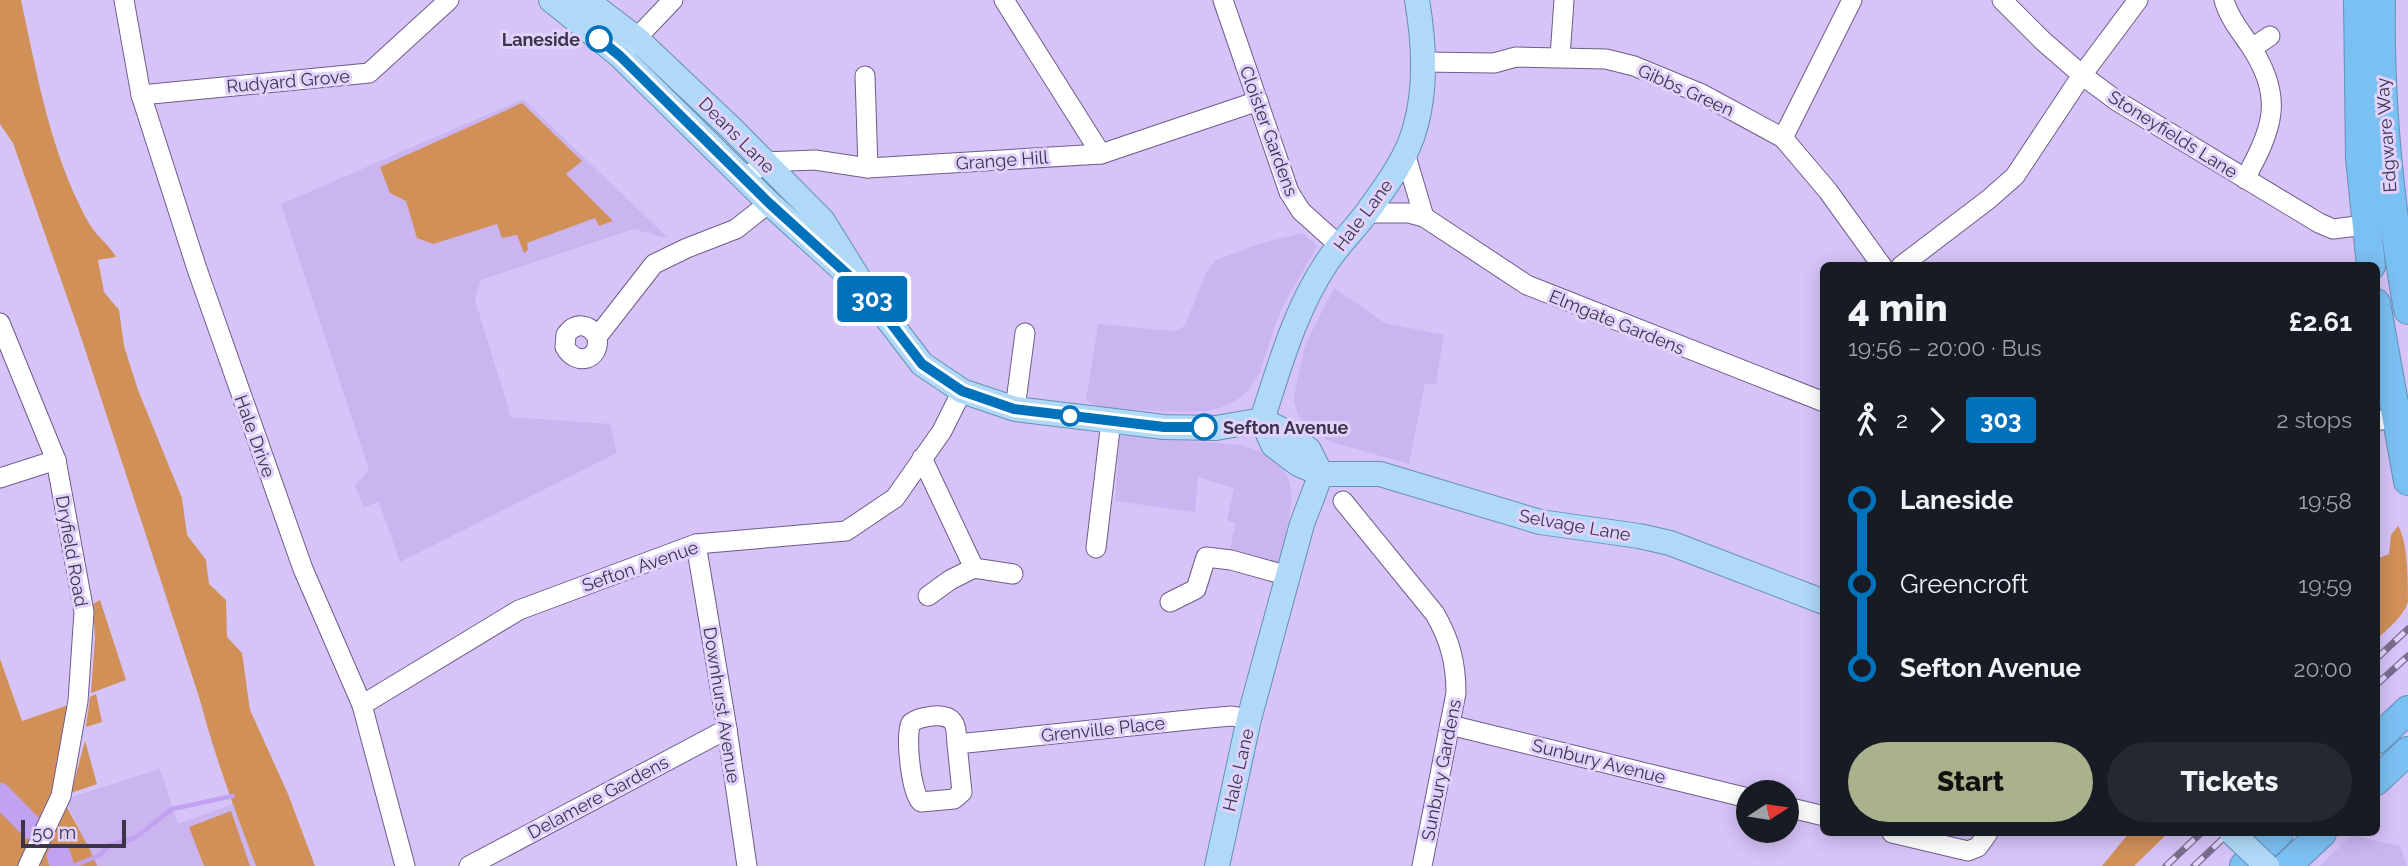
<!DOCTYPE html>
<html lang="en">
<head>
<meta charset="utf-8">
<style>
	body { margin:0; font-family:Raleway,sans-serif; background:#242831; color:#f1f3f6; height:100vh; display:flex; flex-direction:column; font-size:26px; white-space:nowrap }
	* { box-sizing:border-box; margin:0 }
	p { font-size:23px; color:#9ea1a6 }
	.icon { flex:none; width:38px; height:38px; fill:none; stroke:currentColor; stroke-width:2; stroke-linecap:round; stroke-linejoin:round }
	.map { position:relative; flex:1; overflow:hidden }
	.sheet { position:absolute; left:1820px; top:262px; width:560px; height:574px; display:flex; flex-direction:column; background:#171b24; border-radius:10px; box-shadow:0 4px 18px #0003 }
	.sheet>* { flex:none }
	.badge { padding:0 14px; border-radius:5px; font-size:24px; line-height:46px }
	.needle { width:46px; rotate:78deg }
	.fabs { position:absolute; left:1736px; top:780px; display:grid; gap:14px }
	.fabs a { display:grid; place-items:center; width:63px; height:63px; border-radius:50%; background:#171b24; box-shadow:0 4px 18px #0003; font-size:35px }
	.scale { position:absolute; left:21px; bottom:18px; width:105px; box-sizing:border-box; padding-left:7px; border:4px solid #3c3449; border-top:0; font-size:19px; line-height:24px; white-space:nowrap; color:#3c3449; -webkit-text-stroke:5px #e1d2fd; paint-order:stroke }
	.map>.badge { position:absolute; translate:-50% -50%; box-shadow:0 0 0 4px #fff }
	.legs { display:flex; align-items:center; gap:10px; height:77px; padding:0 28px; font-size:23px }
	.legs p { margin-inline-start:auto }
	.head { display:flex; align-items:center; justify-content:space-between; height:119px; padding:0 28px }
	h1 { font-size:38px; font-weight:800; line-height:52px }
	.cta { display:flex; gap:14px; margin-top:auto; padding:14px 28px }
	.cta a { flex:1; height:80px; border-radius:42px; background:#a9b28c; color:#111; font-size:28px; font-weight:800; line-height:80px; text-align:center }
	.cta a+a { background:#242831; color:#f1f3f6 }
	ul { padding:0 28px; list-style:none }
	li { display:flex; align-items:center; gap:24px; height:84px; font-size:26px }
	li i { display:grid; place-items:center; width:10px; height:100%; margin:0 9px; background:currentColor }
	li i::after { content:''; width:18px; height:18px; margin:-9px; border:5px solid; border-radius:50%; background:#171b24 }
	li p { margin-inline-start:auto }
	li:first-child i { background:linear-gradient(#0000 50%,currentColor 0) }
	li:last-child i { background:linear-gradient(currentColor 50%,#0000 0) }
	.map>svg:first-child { display:block }
	.built { fill:#cbb5f0 }
	.green { fill:#d09058 }
	.lines { fill:none; stroke-linecap:round; stroke-linejoin:round }
	.stream { stroke:#c1a2f1; stroke-width:4.5 }
	.river { stroke:#c1a2f1; stroke-width:24 }
	.minor-casing { stroke:#6e5c8b; stroke-width:21 }
	.major-casing { stroke:#658fb7; stroke-width:26 }
	.highway-casing { stroke:#658fb7; stroke-width:30 }
	.minor { stroke:#fff; stroke-width:19 }
	.major { stroke:#b0d9f7; stroke-width:24 }
	.highway { stroke:#7bc0f2; stroke-width:28 }
	.rail-casing { stroke:#796d8e; stroke-width:7 }
	.rail { stroke:#e1d2fd; stroke-width:4.5; stroke-dasharray:13; stroke-linecap:butt }
	.major-bridge-casing { stroke:#658fb7; stroke-width:26; stroke-linecap:butt }
	.major-bridge { stroke:#b0d9f7; stroke-width:24 }
	.line-1-casing { stroke:#fff; stroke-width:16 }
	.line-1 { stroke:#0072bc; stroke-width:10 }
	.stop-1-dot { fill:#fff; stroke:#0072bc; stroke-width:3.5 }
	.labels { text-anchor:middle; dominant-baseline:central; stroke-width:6; stroke-linejoin:round; paint-order:stroke }
	.stop-label { font-size:18px; font-weight:bold; fill:#3c3449; stroke:#e1d2fd; text-anchor:end }
	.street-label { font-size:18px; fill:#3c3449; stroke:#e1d2fd }
</style>
</head>
<body>
<div class="map">
<svg width="2408" height="866" viewBox="0 0 2408 866">
	<rect width="100%" height="100%" fill="#d6c3f8"/>
	<g class="built">
		<polygon points="523,99 669,239 634,229 481,280 475,300 511,417 610,424 617,453 400,562 379,502 364,507 355,486 369,470 281,204"/>
		<polygon points="1303,233 1317,246 1285,302 1275,325 1260,372 1249,389 1237,400 1220,408 1205,411 1178,412 1100,408 1086,400 1098,324 1174,331 1182,328 1186,323 1207,271 1216,260 1262,243"/>
		<polygon points="1334,288 1385,323 1444,335 1436,384 1425,384 1409,464 1331,442 1306,427 1298,415 1294,401 1296,385 1306,343"/>
		<polygon points="1120,436 1242,445 1259,451 1275,461 1284,469 1289,482 1292,497 1286,539 1279,564 1229,552 1236,524 1227,520 1234,488 1198,477 1195,512 1115,501"/>
		<polygon points="160,769 178,824 233,804 256,866 96,866 65,799"/>
		<polygon points="2352,835 2400,846 2407,866 2320,866"/>
	</g>
	<g class="green">
		<path d="M0,0H21C36,69 48,140 79,204C83,213 89,224 95,232C103,241 110,247 116,257L98,260L104,292L119,310L124,346L138,390L182,498L187,535L206,560L209,584L226,600L227,637L242,653L250,710L288,794L315,866H256C235,811 215,757 200,700L79,331L13,143L0,124Z"/>
		<polygon points="522,103 582,161 566,174 613,221 599,226 595,218 527,243 528,250 524,253 517,235 502,238 497,224 433,244 417,238 406,201 390,193 380,167"/>
		<path d="M2398,526C2408,541 2408,583 2408,601C2405,615 2387,630 2377,639V559L2389,554L2391,535Z"/>
		<polygon points="100,600 126,680 91,693 95,638 93,604"/>
		<polygon points="0,659 22,721 77,702 61,796 91,852 97,866 0,866"/>
		<polygon points="96,694 102,722 86,727 90,697"/>
		<polygon points="85,741 97,784 71,793"/>
		<polygon points="231,811 250,866 204,866 189,827"/>
		<polygon points="2129,833 2168,833 2134,866 2102,866"/>
	</g>
	<g class="lines">
		<polyline class="stream" points="73,866 98,856 110,845 135,838 172,809 233,796"/>
		<g class="river">
			<polyline points="0,795 32,828"/>
			<polyline points="59,856 62,866"/>
		</g>
		<g class="minor-casing">
			<g id="minor">
				<polyline points="124,0 141,95 197,269 303,569 362,705 405,866"/>
				<polyline points="1004,0 1101,154"/>
				<polyline points="1223,0 1289,192 1301,211 1340,246"/>
				<polyline points="2002,0 2043,41 2082,75 2117,101 2319,223 2333,229 2365,225"/>
				<path d="M2224,0C2229,18 2241,32 2251,47C2285,99 2272,129 2245,179"/>
				<polyline points="628,47 673,0"/>
				<polyline points="2252,48 2270,36"/>
				<polyline points="1560,57 1564,0"/>
				<polyline points="1423,62 1494,63 1516,57 1606,59 1634,66 1702,94 1783,138 1828,191 1882,266"/>
				<polyline points="865,76 868,168"/>
				<polyline points="141,95 369,73 449,0"/>
				<polyline points="1783,138 1852,0"/>
				<polyline points="1405,153 1424,217"/>
				<polyline points="745,179 764,162 815,160 868,168 1101,154 1258,101"/>
				<polyline points="1367,213 1409,213 1424,217 1527,285 1824,402"/>
				<polyline points="1901,266 1989,199 2015,176 2082,75 2138,0"/>
				<polyline points="0,323 56,460 84,612 78,701 61,796 28,866"/>
				<path d="M597,337C589,323 575,322 566,335L565,347C576,367 601,360 597,337L654,264L687,248L736,229L769,203"/>
				<polyline points="1015,409 1025,333"/>
				<polyline points="2376,421 2382,420"/>
				<polyline points="922,458 974,568 1013,574"/>
				<polyline points="0,478 56,460"/>
				<path d="M1343,501L1435,614C1450,640 1456,663 1456,693L1422,866"/>
				<polyline points="696,544 727,729 747,866"/>
				<polyline points="1096,548 1111,421"/>
				<polyline points="928,596 950,580 974,568"/>
				<polyline points="1170,602 1196,589 1206,557 1231,560 1289,576"/>
				<polyline points="362,705 519,610 696,544 846,531 895,498 942,431 962,391"/>
				<polyline points="1450,725 1748,798"/>
				<path d="M957,744C956,737 957,727 953,722C945,711 919,717 911,723C905,736 911,793 921,802L954,799L962,792L957,744L1208,718L1232,716L1249,719"/>
				<polyline points="1787,807 1824,816"/>
				<polyline points="1892,833 1968,851 1978,847 1988,833"/>
				<polyline points="469,866 727,729"/>
			</g>
		</g>
		<g class="major-casing">
			<g id="major">
				<polyline points="551,0 620,56 769,203 846,273"/>
				<polyline points="583,0 598,9 636,38 732,129 823,221 867,292 922,364 962,391 1015,409 1164,427 1216,428 1262,420 1290,434 1309,450 1321,474"/>
				<polyline points="1262,420 1273,445 1298,464 1321,474 1380,474 1540,522 1639,536 1670,543 1824,602"/>
				<path d="M1262,420C1280,365 1295,310 1327,262C1339,244 1355,229 1368,211C1386,186 1407,158 1415,128C1427,87 1424,41 1417,0"/>
				<polyline points="1217,866 1249,719 1302,524 1321,474"/>
			</g>
		</g>
		<g class="highway-casing">
			<g id="highway">
				<polyline points="2358,0 2360,158 2371,266"/>
				<path d="M2381,0C2379,104 2390,208 2408,310"/>
				<polyline points="2376,303 2408,481"/>
				<polyline points="2376,740 2408,710"/>
				<polyline points="2376,781 2408,751"/>
				<polyline points="2244,866 2279,833"/>
				<polyline points="2287,866 2322,833"/>
			</g>
		</g>
		<use href="#minor" class="minor"/>
		<use href="#major" class="major"/>
		<use href="#highway" class="highway"/>
		<g class="rail-casing">
			<g id="rail">
				<polyline points="2376,659 2408,629"/>
				<polyline points="2376,685 2408,656"/>
				<polyline points="2166,866 2201,833"/>
				<polyline points="2194,866 2229,833"/>
			</g>
		</g>
		<use href="#rail" class="rail"/>
		<g class="major-bridge-casing">
			<polyline id="major-bridge" points="2232,833 2267,866"/>
		</g>
		<use href="#major-bridge" class="major-bridge"/>
	</g>
	<g class="lines">
		<g class="line-1-casing">
			<polyline id="line-1" points="599,39 620,56 769,203 867,292 922,364 962,391 1014,409 1164,427 1204,427"/>
		</g>
		<use href="#line-1" class="line-1"/>
	</g>
	<g class="stop-1-dot">
		<circle cx="599" cy="39" r="12"/>
		<circle cx="1070" cy="416" r="9"/>
		<circle cx="1204" cy="427" r="12"/>
	</g>
	<g class="labels">
		<g class="stop-label">
			<text x="580" y="39">Laneside</text>
			<text x="1223" y="427" text-anchor="start">Sefton Avenue</text>
		</g>
		<g class="street-label">
			<text transform="translate(288 81) rotate(-5)">Rudyard Grove</text>
			<text transform="translate(1686 90) rotate(24)">Gibbs Green</text>
			<text transform="translate(1269 131) rotate(70)">Cloister Gardens</text>
			<text transform="translate(2173 134) rotate(32)">Stoneyfields Lane</text>
			<text transform="translate(737 135) rotate(45)">Deans Lane</text>
			<text transform="translate(2386 135) rotate(-94)">Edgware Way</text>
			<text transform="translate(1002 160) rotate(-4)">Grange Hill</text>
			<text transform="translate(1363 215) rotate(-53)">Hale Lane</text>
			<text transform="translate(1617 322) rotate(22)">Elmgate Gardens</text>
			<text transform="translate(255 436) rotate(70)">Hale Drive</text>
			<text transform="translate(1575 525) rotate(10)">Selvage Lane</text>
			<text transform="translate(72 551) rotate(80)">Dryfield Road</text>
			<text transform="translate(640 566) rotate(-19)">Sefton Avenue</text>
			<text transform="translate(722 705) rotate(81)">Downhurst Avenue</text>
			<text transform="translate(1103 729) rotate(-6)">Grenville Place</text>
			<text transform="translate(1599 761) rotate(14)">Sunbury Avenue</text>
			<text transform="translate(1238 770) rotate(-77)">Hale Lane</text>
			<text transform="translate(1441 770) rotate(-79)">Sunbury Gardens</text>
			<text transform="translate(598 797) rotate(-28)">Delamere Gardens</text>
		</g>
	</g>
</svg>
<div class="fabs">
<a><svg class="needle" viewBox="-14 -14 28 28"><path d="M0-13l5 13h-10z" fill="#e53935"/><path d="M0 13l5-13h-10z" fill="#9ea1a6"/></svg></a>
</div>
<div class="scale">50 m</div>
<b class="badge" style="left:872px;top:299px;background:#0072bc;color:#fff">303</b>
<section class="sheet">
<div class="head"><div><h1>4 min</h1><p>19:56 – 20:00 · Bus</p></div><b>£2.61</b></div>
<div class="legs"><svg class="icon" aria-label="walk" viewBox="0 0 24 24"><circle cx="13" cy="4" r="2"/><path d="M13 8l-2 6 4 7M11 14l-3 7M7 12l3-4h3l4 4"/></svg>2<svg class="icon" aria-label="forward" viewBox="0 0 24 24"><path d="M9 5l7 7-7 7"/></svg><b class="badge" style="background:#0072bc;color:#fff">303</b><p>2 stops</p></div>
<ul>
<li><i style="color:#0072bc"></i><b>Laneside</b><p>19:58</p></li>
<li><i style="color:#0072bc"></i><span>Greencroft</span><p>19:59</p></li>
<li><i style="color:#0072bc"></i><b>Sefton Avenue</b><p>20:00</p></li>
</ul>
<div class="cta"><a>Start</a><a>Tickets</a></div>
</section>
</div>
</body>
</html>
